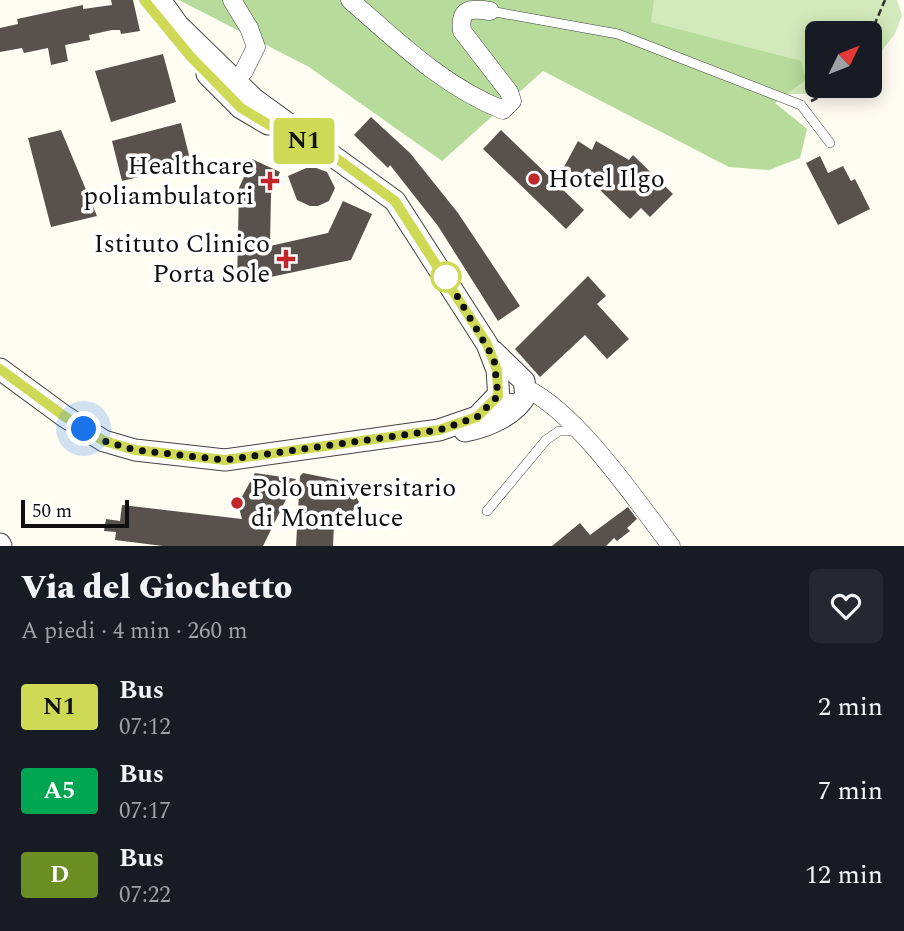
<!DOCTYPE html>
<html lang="it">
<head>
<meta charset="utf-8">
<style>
	body { margin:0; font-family:Spectral,serif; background:#242831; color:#f1f3f6; height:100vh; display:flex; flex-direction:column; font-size:26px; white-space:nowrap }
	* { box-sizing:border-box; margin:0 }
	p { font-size:23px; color:#9ea1a6 }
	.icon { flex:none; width:38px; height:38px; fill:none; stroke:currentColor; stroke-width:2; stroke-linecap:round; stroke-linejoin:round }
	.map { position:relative; height:546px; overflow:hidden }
	.drawer { display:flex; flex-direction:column; background:#171b24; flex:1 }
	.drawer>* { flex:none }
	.badge { padding:0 14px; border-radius:5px; font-size:24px; line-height:46px }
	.needle { width:46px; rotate:47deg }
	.tools { position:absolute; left:805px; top:21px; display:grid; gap:14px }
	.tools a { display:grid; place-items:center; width:77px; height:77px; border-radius:10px; background:#171b24; box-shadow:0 4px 18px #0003; font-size:35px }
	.scale { position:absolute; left:21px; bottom:18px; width:108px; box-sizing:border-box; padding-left:7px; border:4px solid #0f0f0f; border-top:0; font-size:19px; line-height:24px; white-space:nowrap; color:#0f0f0f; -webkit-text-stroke:5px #fff; paint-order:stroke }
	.you { position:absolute; width:35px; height:35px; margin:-18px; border:5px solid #fff; border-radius:50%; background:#1a73e8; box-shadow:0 0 0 10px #1a73e833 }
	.map>.badge { position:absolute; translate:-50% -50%; box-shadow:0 0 0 4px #fff }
	.round { display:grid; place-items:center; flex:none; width:74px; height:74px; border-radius:10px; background:#242831 }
	.head { display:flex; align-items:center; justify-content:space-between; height:119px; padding:0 21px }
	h1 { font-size:33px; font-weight:800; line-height:52px }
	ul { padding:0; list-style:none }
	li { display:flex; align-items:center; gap:21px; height:84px; padding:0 21px }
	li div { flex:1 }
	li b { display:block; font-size:26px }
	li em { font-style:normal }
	li .badge { min-width:77px; font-weight:700; text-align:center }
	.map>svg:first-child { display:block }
	.green { fill:#d2eabb }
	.forest { fill:#b6db9a }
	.building { fill:#58514c }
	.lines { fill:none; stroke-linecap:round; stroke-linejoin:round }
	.service-casing { stroke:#424242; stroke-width:10 }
	.minor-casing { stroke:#424242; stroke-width:19 }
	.tertiary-casing { stroke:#424242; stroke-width:23 }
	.path { stroke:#313131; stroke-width:2.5; stroke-dasharray:7 3.5; stroke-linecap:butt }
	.service { stroke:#fff; stroke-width:9 }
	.minor { stroke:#fff; stroke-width:18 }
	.tertiary { stroke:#fff; stroke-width:21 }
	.line-casing { stroke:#fff; stroke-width:16 }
	.line { stroke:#ced956; stroke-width:10 }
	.walk { stroke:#0f0f0f; stroke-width:7; stroke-dasharray:0 12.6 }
	.poi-dot { fill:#c1262a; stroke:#fff; stroke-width:2.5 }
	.stop-dot { fill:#fff; stroke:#ced956; stroke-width:3.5 }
	.labels { text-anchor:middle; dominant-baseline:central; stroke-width:7; stroke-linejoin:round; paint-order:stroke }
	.poi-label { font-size:26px; fill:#0f0f0f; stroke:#fff; text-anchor:end }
</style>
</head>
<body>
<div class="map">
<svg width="904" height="546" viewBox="0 0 904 546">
	<rect width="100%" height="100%" fill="#fffdf2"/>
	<polygon class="green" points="654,0 897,0 902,15 895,34 870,65 870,33 817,33 818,86 808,94 787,94 806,80 714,40 650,22"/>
	<polygon class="forest" points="179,0 654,0 651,22 801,61 806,80 775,103 807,129 800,158 769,170 729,167 543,71 442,161 309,67"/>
	<g class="building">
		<polygon points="111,0 133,0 140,31 121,34 120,30 112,30 89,35 90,40 65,45 68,61 51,65 48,48 24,53 22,48 0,52 0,28 18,24 17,19 83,5 83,9 112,5"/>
		<polygon points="163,54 176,102 111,122 95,71"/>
		<polygon points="371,117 410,153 458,213 520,306 498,321 438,226 390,165 388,168 354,135"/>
		<polygon points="181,123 190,159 151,174 122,181 112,141"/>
		<polygon points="61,130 97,216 51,227 28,138"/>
		<polygon points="501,130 584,210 566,229 483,149"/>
		<polygon points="578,141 592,150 596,141 629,160 633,155 673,194 650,217 641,208 630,219 600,190 564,167"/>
		<polygon points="820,156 828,173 843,166 851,181 855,179 870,209 838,225 806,163"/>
		<polygon points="252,159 280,172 271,194 270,246 328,233 343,201 372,214 351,260 237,284 239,188"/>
		<polygon points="311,166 327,172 335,188 329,201 318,206 310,206 297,200 288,176"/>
		<polygon points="588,276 606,296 597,304 629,339 607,359 585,335 540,377 515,349"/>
		<polygon points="255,473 296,479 263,546 163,546 115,540 116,532 104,531 106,519 120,521 122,505 242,519 238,504"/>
		<polygon points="303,473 348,482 359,502 342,526 334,524 333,546 296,546 300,476"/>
		<polygon points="628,507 637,519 627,528 630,531 617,541 614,538 606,546 552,546 580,523 590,535"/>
	</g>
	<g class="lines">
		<g class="service-casing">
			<g id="service">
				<polyline points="490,11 618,34 801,105 830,143"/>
				<polyline points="487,511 546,440 559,431 578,431"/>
			</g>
		</g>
		<g class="minor-casing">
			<g id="minor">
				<polyline points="232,0 249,28 256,47 244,71 234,82"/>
				<path d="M350,0C397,41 444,87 503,110L512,101L509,92L462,31C459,8 471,8 490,11"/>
				<path d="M527,389C578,414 636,500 671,546"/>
			</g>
		</g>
		<g class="tertiary-casing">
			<g id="tertiary">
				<polyline points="160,0 178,25 254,99 395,201 487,344 497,370 499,399 505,404 515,405"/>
				<polyline points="207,74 241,108 268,124"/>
				<polyline points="0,369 64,416 104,441 135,450 225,460 439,430 477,417 497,396"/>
				<path d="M465,431C487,427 515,415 526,395L524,381L493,351"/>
				<polyline points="0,544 1,546"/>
			</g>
		</g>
		<g class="path">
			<polyline points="870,35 885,0"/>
			<polyline points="811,101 822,96 831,86"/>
		</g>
		<use href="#service" class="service"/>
		<use href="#minor" class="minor"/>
		<use href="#tertiary" class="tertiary"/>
	</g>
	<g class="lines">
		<g class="line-casing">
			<polyline id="line" points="0,369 64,416 104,441 135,450 225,460 439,430 477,417 498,396 497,370 487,344 395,201 321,147 271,126 241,108 190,56 144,0"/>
		</g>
		<use href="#line" class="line"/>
		<polyline class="walk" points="84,429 104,441 135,450 225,460 439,430 477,417 498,396 494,359 446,277"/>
	</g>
	<g class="poi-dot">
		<circle cx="534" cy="179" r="7"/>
		<path d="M266.5 170.5h7v7h7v7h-7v7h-7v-7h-7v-7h7z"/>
		<path d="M282.5 248.5h7v7h7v7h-7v7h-7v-7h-7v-7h7z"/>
		<circle cx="237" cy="503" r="7"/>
	</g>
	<circle class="stop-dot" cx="446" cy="277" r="14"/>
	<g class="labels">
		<g class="poi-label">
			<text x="254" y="166">Healthcare<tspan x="254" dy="30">poliambulatori</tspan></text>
			<text x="548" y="179" text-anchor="start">Hotel Ilgo</text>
			<text x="270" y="244">Istituto Clinico<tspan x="270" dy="30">Porta Sole</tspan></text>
			<text x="251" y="488" text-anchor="start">Polo universitario<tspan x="251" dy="30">di Monteluce</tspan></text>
		</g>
	</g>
</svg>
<div class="tools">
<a><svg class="needle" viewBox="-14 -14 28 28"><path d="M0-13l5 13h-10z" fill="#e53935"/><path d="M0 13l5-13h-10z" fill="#9ea1a6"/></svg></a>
</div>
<div class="scale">50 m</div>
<div class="you" style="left:84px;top:429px"></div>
<b class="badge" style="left:304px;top:141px;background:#ced956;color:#111">N1</b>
</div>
<section class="drawer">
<div class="head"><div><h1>Via del Giochetto</h1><p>A piedi · 4 min · 260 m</p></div><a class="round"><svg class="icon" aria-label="heart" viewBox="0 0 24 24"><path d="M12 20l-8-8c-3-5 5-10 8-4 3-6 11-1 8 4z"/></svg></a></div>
<ul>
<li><span class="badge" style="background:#ced956;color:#111">N1</span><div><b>Bus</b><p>07:12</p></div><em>2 min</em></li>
<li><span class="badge" style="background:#00a651;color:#fff">A5</span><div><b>Bus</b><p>07:17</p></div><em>7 min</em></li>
<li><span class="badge" style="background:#6b8e23;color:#fff">D</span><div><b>Bus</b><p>07:22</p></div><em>12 min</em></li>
</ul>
</section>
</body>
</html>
